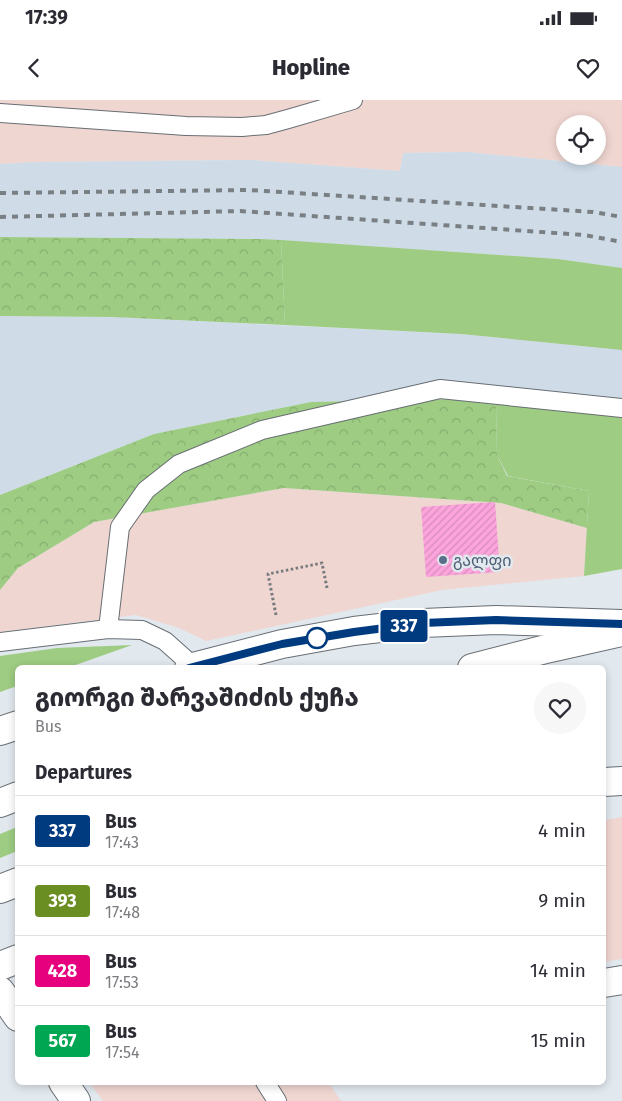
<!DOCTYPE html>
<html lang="en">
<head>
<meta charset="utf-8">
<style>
	body { margin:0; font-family:"Fira Sans","Noto Sans Georgian",sans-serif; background:#f7f7f7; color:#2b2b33; height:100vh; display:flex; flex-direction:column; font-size:19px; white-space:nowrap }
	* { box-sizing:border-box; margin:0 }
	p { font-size:16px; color:#7c7c81 }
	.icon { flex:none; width:28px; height:28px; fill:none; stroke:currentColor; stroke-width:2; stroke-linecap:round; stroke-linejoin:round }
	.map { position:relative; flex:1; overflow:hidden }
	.panel { position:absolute; left:15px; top:565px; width:591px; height:420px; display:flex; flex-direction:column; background:#fff; border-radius:8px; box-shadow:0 2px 8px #0003 }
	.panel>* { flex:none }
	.badge { padding:0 10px; border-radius:4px; font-size:18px; line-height:32px }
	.buttons { position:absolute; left:556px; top:15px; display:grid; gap:10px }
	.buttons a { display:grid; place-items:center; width:50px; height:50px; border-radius:50%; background:#fff; box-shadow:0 2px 8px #0003; font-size:25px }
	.map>.badge { position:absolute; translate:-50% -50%; box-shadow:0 0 0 2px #fff }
	h2 { padding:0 20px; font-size:19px; line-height:45px }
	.round { display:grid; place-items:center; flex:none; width:52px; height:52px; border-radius:26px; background:#f7f7f7 }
	.head { display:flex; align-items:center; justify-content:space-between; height:85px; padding:0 20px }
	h1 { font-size:24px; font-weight:800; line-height:38px }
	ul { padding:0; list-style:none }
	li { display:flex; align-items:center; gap:15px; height:70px; padding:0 20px; border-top:1px solid #e1e1e2 }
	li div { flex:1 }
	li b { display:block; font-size:19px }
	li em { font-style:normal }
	li .badge { min-width:55px; font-weight:700; text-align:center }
	.status { display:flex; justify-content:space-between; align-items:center; height:35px; padding:0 25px; background:#fff; direction:ltr }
	.status svg { height:14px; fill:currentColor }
	header { display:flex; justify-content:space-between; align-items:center; height:65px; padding:0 20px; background:#fff; font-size:22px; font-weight:800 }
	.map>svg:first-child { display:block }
	.commercial { fill:#f0d6d1; fill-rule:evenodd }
	.built { fill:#cfdce8 }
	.grass { fill:#9ecc82 }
	.forest { fill:url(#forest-crowns) }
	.building { fill:url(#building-hatch) }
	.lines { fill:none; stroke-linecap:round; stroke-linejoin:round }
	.service-casing { stroke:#686e74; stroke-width:20 }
	.minor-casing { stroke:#686e74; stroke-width:30 }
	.tertiary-casing { stroke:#686e74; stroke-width:30 }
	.trunk-casing { stroke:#686e74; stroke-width:30 }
	.path { stroke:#767a7e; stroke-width:3; stroke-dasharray:2.5 2.5; stroke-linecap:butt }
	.service { stroke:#fff; stroke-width:18 }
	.minor { stroke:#fff; stroke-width:28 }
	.tertiary { stroke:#fff; stroke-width:28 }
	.trunk { stroke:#fff; stroke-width:28 }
	.rail { stroke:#7a7f83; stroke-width:4; stroke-dasharray:6 6; stroke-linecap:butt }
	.line-casing { stroke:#fff; stroke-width:11 }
	.line { stroke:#003b80; stroke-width:8 }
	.service-dot { fill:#5c6f8a; stroke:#e1e8ee; stroke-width:2 }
	.stop-dot { fill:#fff; stroke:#003b80; stroke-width:2.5 }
	.labels { text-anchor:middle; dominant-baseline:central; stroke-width:5; stroke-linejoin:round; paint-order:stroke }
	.service-label { font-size:16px; fill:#4e5e75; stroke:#e1e8ee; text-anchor:start }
</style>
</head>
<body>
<div class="status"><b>17:39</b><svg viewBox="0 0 49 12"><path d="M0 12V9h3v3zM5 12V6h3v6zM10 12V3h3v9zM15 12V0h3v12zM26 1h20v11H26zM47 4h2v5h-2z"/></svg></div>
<header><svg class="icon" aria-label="back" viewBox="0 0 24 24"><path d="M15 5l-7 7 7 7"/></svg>Hopline<svg class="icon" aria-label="heart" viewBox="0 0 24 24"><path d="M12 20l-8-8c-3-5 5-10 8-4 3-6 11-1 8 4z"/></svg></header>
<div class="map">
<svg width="622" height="1001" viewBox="0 0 622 1001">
	<defs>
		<pattern id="forest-crowns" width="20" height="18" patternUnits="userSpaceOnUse" patternTransform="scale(1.25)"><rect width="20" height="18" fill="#9ecc82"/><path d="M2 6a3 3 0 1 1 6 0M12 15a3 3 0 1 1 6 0" fill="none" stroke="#87af70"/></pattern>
		<pattern id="building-hatch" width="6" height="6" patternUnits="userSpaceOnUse" patternTransform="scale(1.25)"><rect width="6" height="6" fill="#fca4dc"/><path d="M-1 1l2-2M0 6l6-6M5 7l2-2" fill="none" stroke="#d78dbc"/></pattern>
	</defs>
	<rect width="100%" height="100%" fill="#e1e8ee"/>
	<g class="commercial">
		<path d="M0,0H622V67L467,52L403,53L400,71L251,60L34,62L0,64ZM565,24H598V56H565Z"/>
		<polygon points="284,388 501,403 587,428 584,476 442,490 206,541 179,528 136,515 0,532 0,490 18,468 94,422"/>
		<polygon points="622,717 622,859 604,862 604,720"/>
		<polygon points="90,983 329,983 341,1001 103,1001"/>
	</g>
	<g class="built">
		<polygon points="467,52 622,67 622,168 558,159 261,139 0,137 0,64 34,62 251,60 400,71 403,53"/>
		<polygon points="0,216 113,217 461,234 622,250 622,316 453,299 311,302 154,334 0,395"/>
	</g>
	<g class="grass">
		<polygon points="281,140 558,159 622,168 622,250 461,234 285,225"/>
		<polygon points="496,304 622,316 622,469 584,476 589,391 508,376 497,355"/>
		<polygon points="132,545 70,567 18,568 17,586 0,592 0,556 57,548"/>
		<polygon points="17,727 17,751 0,758 0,734"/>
	</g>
	<g class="forest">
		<polygon points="0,137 261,139 281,140 285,225 113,217 0,216"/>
		<polygon points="453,299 496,304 497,355 507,376 589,391 587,428 501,403 284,388 94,422 18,468 0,490 0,395 154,334 311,302"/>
	</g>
	<polygon class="building" points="495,402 500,472 426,477 421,407"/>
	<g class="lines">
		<g class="service-casing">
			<g id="service">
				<polyline points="0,13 186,26 242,27 266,25 288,19 353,0"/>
				<polyline points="108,529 120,427 146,390 179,364 262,330 440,289 622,308"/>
				<polyline points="0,542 108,529 142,530 165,541 193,566"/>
				<polyline points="265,982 277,1001"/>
			</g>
		</g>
		<g class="minor-casing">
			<g id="minor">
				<polyline points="604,883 622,880"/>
				<polyline points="0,891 18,917"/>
				<polyline points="63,982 76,1001"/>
			</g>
		</g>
		<g class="tertiary-casing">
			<g id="tertiary">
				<polyline points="189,568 282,544 354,531 423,523 496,520 622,524"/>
				<polyline points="0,631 18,625"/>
				<polyline points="0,866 18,859"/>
			</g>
		</g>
		<g class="trunk-casing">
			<g id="trunk">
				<polyline points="472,568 550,548 622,532"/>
				<polyline points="604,682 622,681"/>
				<polyline points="0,703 18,696"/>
				<polyline points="0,789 18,782"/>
			</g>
		</g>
		<polyline class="path" points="276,515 268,474 322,463 327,488"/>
		<use href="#service" class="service"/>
		<use href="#minor" class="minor"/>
		<use href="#tertiary" class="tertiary"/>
		<use href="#trunk" class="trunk"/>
		<g class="rail">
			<polyline points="0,93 249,90 593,112 622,117"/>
			<polyline points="0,117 240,111 584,135 622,142"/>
		</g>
	</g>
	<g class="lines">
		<g class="line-casing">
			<polyline id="line" points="189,568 282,544 354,532 423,523 496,520 622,524"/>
		</g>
		<use href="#line" class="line"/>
	</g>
	<circle class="service-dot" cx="443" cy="460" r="5"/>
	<circle class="stop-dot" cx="317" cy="538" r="10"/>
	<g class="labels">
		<g class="service-label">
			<text x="453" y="460">გალფი</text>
		</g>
	</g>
</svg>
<div class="buttons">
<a><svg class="icon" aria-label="locate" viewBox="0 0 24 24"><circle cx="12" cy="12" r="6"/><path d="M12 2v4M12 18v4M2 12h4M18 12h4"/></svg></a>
</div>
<b class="badge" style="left:404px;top:526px;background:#003b80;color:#fff">337</b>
<section class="panel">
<div class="head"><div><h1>გიორგი შარვაშიძის ქუჩა</h1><p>Bus</p></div><a class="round"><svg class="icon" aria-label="heart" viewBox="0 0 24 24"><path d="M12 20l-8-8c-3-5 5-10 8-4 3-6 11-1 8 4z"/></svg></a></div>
<h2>Departures</h2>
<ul>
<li><span class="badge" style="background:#003b80;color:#fff">337</span><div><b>Bus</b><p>17:43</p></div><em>4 min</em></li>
<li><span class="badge" style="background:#6b8e23;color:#fff">393</span><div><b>Bus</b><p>17:48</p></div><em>9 min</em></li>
<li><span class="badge" style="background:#e6007e;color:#fff">428</span><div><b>Bus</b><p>17:53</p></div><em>14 min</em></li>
<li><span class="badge" style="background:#00a651;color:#fff">567</span><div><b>Bus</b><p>17:54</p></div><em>15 min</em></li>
</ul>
</section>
</div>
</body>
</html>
